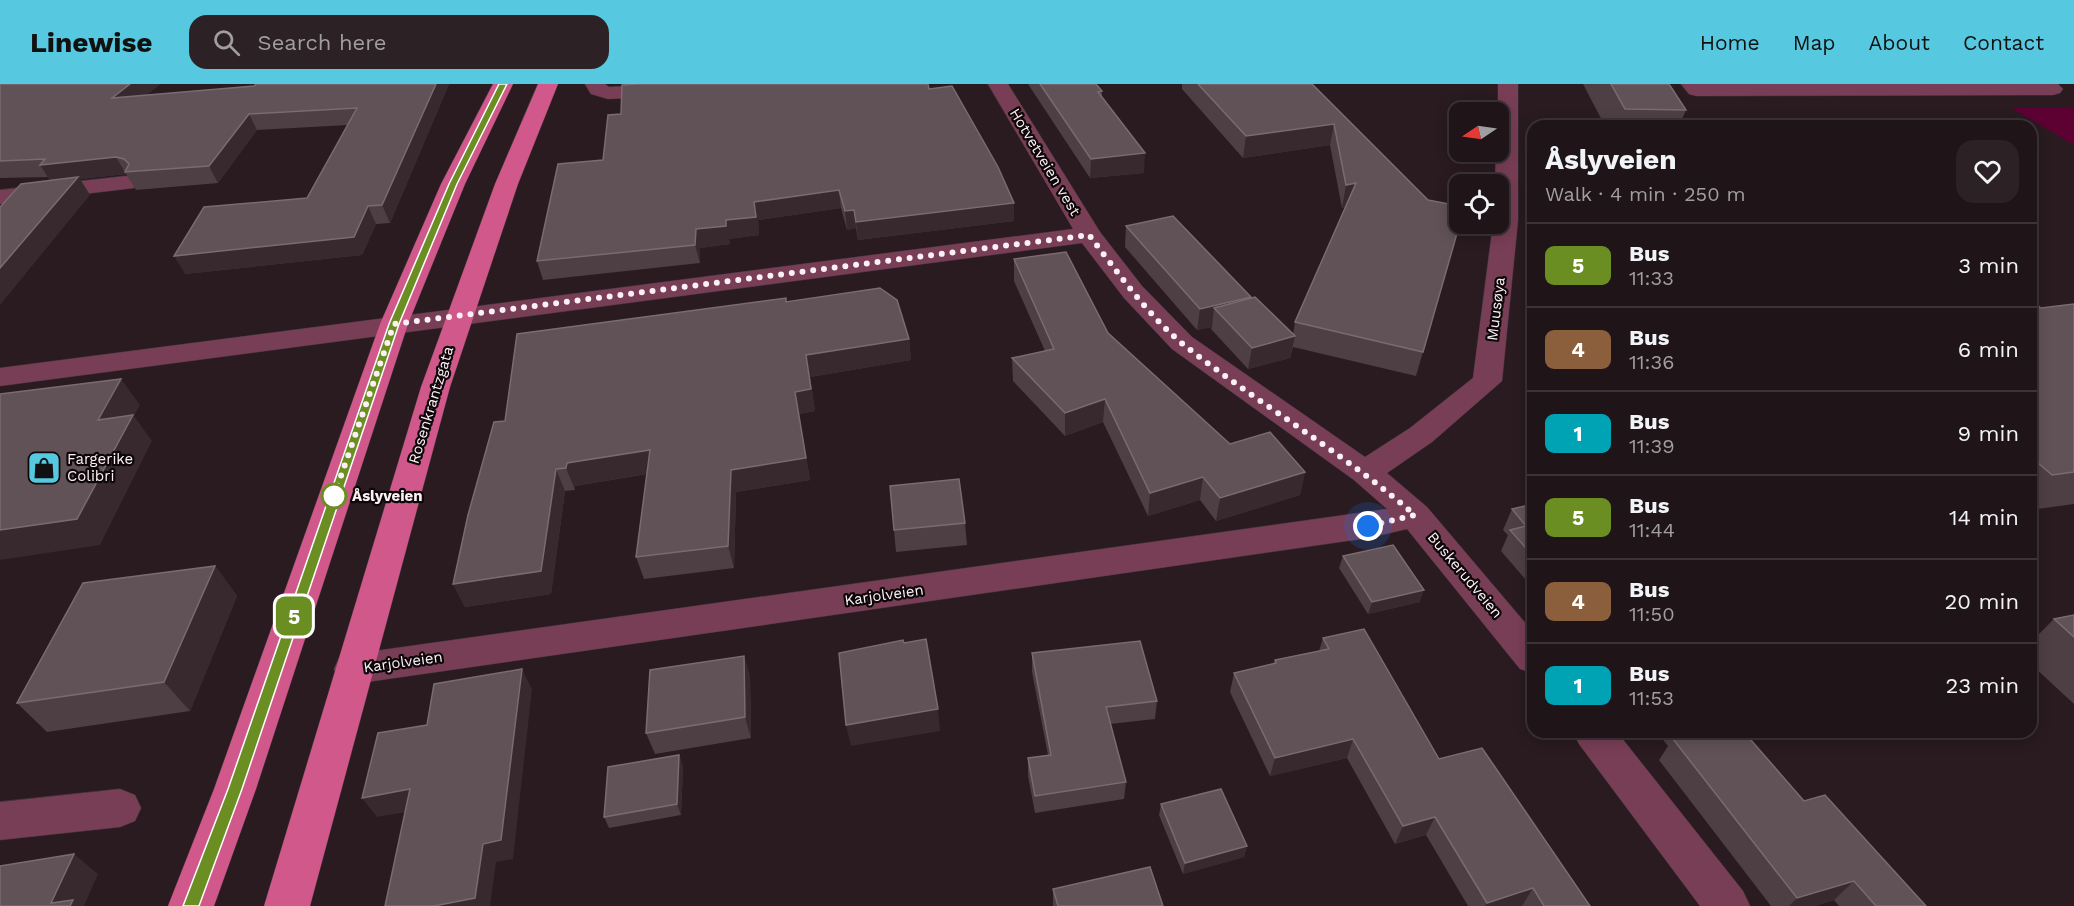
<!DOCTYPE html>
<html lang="en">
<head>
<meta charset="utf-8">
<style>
	body { margin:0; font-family:"Work Sans",sans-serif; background:#2c2125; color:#f1f3f6; height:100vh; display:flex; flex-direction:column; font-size:22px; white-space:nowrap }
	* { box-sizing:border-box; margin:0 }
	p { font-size:20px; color:#a19ea2 }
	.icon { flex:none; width:33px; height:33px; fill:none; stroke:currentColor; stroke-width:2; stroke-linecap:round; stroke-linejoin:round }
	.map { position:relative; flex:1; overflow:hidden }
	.side { position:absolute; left:1527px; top:36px; width:510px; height:618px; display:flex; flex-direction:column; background:#1f1418; border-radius:18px; box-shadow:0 3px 15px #0003,0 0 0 2px #3c3337 }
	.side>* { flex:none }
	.badge { padding:0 12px; border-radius:9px; font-size:21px; line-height:39px }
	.needle { width:39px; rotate:257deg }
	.fabs { position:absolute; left:1449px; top:18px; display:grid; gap:12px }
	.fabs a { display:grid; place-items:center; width:60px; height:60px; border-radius:12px; background:#1f1418; box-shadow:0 3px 15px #0003,0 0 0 2px #3c3337; font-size:30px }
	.you { position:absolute; width:30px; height:30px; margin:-15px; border:4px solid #fff; border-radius:50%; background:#1a73e8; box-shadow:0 0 0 9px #1a73e833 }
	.map>.badge { position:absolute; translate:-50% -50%; box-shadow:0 0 0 3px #fff }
	.round { display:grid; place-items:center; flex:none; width:63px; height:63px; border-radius:18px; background:#2c2125 }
	.head { display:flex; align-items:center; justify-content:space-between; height:102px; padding:0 18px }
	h1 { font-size:28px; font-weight:700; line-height:45px }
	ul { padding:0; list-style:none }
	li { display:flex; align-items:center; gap:18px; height:84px; padding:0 18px; border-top:2px solid #3c3337 }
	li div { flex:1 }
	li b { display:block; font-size:22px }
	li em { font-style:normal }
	li .badge { min-width:66px; font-weight:700; text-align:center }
	header { display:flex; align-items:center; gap:36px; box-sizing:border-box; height:84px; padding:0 30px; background:#56c9e1; color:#111 }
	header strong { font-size:28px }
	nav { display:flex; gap:33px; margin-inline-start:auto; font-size:21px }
	.search { width:420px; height:54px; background:#2c2125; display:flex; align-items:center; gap:15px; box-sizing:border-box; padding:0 21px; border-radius:18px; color:#a19ea2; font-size:22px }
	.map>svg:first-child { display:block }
	.green { fill:#5d0133 }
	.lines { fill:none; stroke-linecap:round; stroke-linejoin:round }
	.minor-casing { stroke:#423539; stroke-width:1 }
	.major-casing { stroke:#423539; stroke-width:1 }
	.minor { fill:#783e55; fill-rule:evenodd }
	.major { fill:#d0588b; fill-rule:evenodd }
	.wall { fill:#4e3f44 }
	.shaded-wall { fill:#37292e }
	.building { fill:#615257; stroke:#796b70; stroke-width:1.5 }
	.line { fill:#6b8e23; stroke:#fff; stroke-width:1.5 }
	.walk { stroke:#fbf0f4; stroke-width:6; stroke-dasharray:0 10.8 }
	.stop-dot { fill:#fff; stroke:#6b8e23; stroke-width:3 }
	.labels { text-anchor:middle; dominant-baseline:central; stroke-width:4.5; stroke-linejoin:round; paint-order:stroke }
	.street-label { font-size:15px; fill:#fbf0f4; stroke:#0d0709 }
	.poi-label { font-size:15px; fill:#fbf0f4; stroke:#0d0709; text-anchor:start }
	.stop-label { font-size:15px; font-weight:bold; fill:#fbf0f4; stroke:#0d0709; text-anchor:start }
</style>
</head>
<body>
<header>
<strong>Linewise</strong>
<div class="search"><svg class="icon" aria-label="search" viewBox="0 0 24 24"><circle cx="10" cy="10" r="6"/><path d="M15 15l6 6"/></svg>Search here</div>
<nav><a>Home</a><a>Map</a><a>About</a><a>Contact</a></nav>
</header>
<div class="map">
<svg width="2074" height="822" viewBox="0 0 2074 822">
	<rect width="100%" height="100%" fill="#291b20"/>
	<polygon class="green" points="2011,24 2074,24 2074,61"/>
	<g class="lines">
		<g class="minor-casing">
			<g id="minor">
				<polygon points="585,0 605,0 609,3 668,0 677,6 674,10 667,12 608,15 591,10"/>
				<polygon points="988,0 1008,0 1100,148 1142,202 1192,253 1365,373 1410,344 1473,294 1493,140 1498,140 1498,100 1495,100 1496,68 1498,68 1498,0 1518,0 1518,136 1502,297 1432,358 1387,389 1427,423 1533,548 1533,589 1520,585 1407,445 1368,454 353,600 339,596 334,585 339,574 353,570 1387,425 1354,396 1172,265 1124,214 1082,159 0,302 0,284 1073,145"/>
				<polygon points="1681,0 2058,0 2063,5 2060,9 2053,11 1696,12 1689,10"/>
				<polygon points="126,92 134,94 138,99 134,104 0,120 0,106"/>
				<polygon points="1573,648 1617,648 1743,807 1750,822 1700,822 1579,660"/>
				<polygon points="120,705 135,711 141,724 135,737 120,743 0,756 0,718"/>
			</g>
		</g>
		<g class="major-casing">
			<g id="major">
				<polygon points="493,0 513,0 465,100 408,240 256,705 214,822 168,822 214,705 380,240 441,100"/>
				<polygon points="538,0 558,0 518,100 450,303 310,822 264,822 421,303 495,100"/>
			</g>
		</g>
		<use href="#minor" class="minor"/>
		<use href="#major" class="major"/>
	</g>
	<g class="wall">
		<polygon points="0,0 160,0 145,12 449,0 390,139 376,140 362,171 185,190 307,114 348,41 257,46 218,99 136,106 126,90 80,95 90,111 50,96 48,93 0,94"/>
		<polygon points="1028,0 1096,0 1102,7 1102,14 1144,89 1090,94"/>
		<polygon points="1182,0 1312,0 1428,116 1460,139 1416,292 1293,263 1290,274 1248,285 1211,245 1212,243 1197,246 1125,163 1126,142 1251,213 1251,214 1293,250 1295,238 1346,123 1342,124 1330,61 1243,74 1182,5"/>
		<polygon points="1583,0 1669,0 1686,26 1679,42 1605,42"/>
		<polygon points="929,5 1014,137 858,156 856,144 847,146 841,124 758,136 759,151 729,155 730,160 700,164 700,179 543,196 537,177 603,76 621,30"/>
		<polygon points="1014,175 1108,249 1230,360 1305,388 1300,411 1216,437 1200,416 1148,432 1103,338 1065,352 1013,297 1012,274 1045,267 1014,197"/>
		<polygon points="2031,216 2041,224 2074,220 2074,420 2031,426"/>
		<polygon points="786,218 909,255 911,276 810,293 815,327 799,330 810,396 736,408 734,484 644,495 636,473 647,390 575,402 575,406 565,407 551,510 465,523 453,500 505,337"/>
		<polygon points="1533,420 1533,504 1501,467 1508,451 1503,446 1512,425"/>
		<polygon points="965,439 967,461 896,468 894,446"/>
		<polygon points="1343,472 1420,518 1368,530 1339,484"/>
		<polygon points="215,482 237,512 190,627 47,648 17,619"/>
		<polygon points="2074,531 2074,620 2031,580 2031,558 2054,535"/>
		<polygon points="1323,554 1439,675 1590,822 1468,822 1426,751 1395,760 1347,674 1270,692 1230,608 1234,589 1274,580 1275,576 1319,567"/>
		<polygon points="1032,569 1157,617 1155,635 1110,640 1126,698 1124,715 1035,729 1028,692 1028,674 1048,671 1032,588"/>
		<polygon points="744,572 750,593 751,654 655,670 646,649"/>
		<polygon points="1657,648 1754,648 1745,650 1804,717 1926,822 1839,822 1834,816 1815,822 1771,822 1659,676 1668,662"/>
		<polygon points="679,671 683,683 681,731 609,744 604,733"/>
		<polygon points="1161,720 1247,762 1244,773 1183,790 1159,731"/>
		<polygon points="1053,805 1163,822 1053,822"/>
	</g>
	<g class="shaded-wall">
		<polygon points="130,0 160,0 121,31 112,14"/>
		<polygon points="436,0 449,0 390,139 382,121"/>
		<polygon points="249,30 257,46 218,99 209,82"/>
		<polygon points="1334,40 1330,61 1243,74 1246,52"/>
		<polygon points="1145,69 1144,89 1090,94 1091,75"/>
		<polygon points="116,73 126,90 80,95 90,111 0,221 0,184 51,98 40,81"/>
		<polygon points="1356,99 1351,122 1342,124 1346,101"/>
		<polygon points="839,106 841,124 758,136 759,151 729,155 730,160 700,164 700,179 695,161 696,145 754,118"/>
		<polygon points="1014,119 1014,137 858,156 856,138"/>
		<polygon points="368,122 376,140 362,171 185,190 174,172"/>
		<polygon points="854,126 856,144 847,146 845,127"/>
		<polygon points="1251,213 1248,234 1214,224 1212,243 1197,246 1200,225"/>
		<polygon points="1295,252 1290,274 1248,285 1252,264"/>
		<polygon points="909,255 911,276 810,293 815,327 799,330 810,396 736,408 734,484 728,462 731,386 795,308 806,271"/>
		<polygon points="121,295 140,321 134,332 152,357 100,461 0,476 0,446 98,336"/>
		<polygon points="1105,315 1103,338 1065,352 1065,329"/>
		<polygon points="650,366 657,388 575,402 575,406 566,384 567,379"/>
		<polygon points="556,385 565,407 551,510 465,523 453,500"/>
		<polygon points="1305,388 1300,411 1216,437 1220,414"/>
		<polygon points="1203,393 1200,416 1148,432 1150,409"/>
		<polygon points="215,482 237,512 190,627 164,598"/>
		<polygon points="1424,506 1420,518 1368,530 1372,518"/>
		<polygon points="744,572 750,593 751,654 745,633"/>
		<polygon points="522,585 532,605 513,775 496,778 490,822 434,822 483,760"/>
		<polygon points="938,625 940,647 851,662 846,641"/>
		<polygon points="1353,655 1347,674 1270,692 1275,674"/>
		<polygon points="679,671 683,683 681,731 677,720"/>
		<polygon points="410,705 424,725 377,733 362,714"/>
		<polygon points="1435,733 1426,751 1395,760 1403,742"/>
		<polygon points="1247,762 1244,773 1183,790 1185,779"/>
		<polygon points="74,770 98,790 84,822 55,822 51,819"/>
		<polygon points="1854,797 1834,816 1815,822 1789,822 1797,814"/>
		<polygon points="1533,804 1522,822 1485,822 1487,819"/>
	</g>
	<g class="building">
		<polygon points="0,0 130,0 112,14 254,2 256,0 436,0 382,121 368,122 354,153 174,172 204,123 307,114 357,24 249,30 209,82 125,88 129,80 124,75 116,73 40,81 45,75 0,77"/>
		<polygon points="638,0 928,0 929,5 952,2 998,83 1014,119 856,138 854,126 845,127 839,106 754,118 756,133 726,136 726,142 696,145 695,161 537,177 558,80 603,76 608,31 621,30 622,1"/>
		<polygon points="1040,0 1096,0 1102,7 1098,8 1145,69 1091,75"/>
		<polygon points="1198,0 1312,0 1428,116 1460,122 1460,139 1423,268 1295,238 1356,99 1346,101 1334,40 1246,52"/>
		<polygon points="1611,0 1669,0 1686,26 1625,25"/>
		<polygon points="78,93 0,184 0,123 21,100"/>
		<polygon points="1173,132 1251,213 1200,225 1126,142"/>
		<polygon points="1066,168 1108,249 1230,360 1270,348 1305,388 1220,414 1203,393 1150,409 1105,315 1065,329 1012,274 1054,265 1014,175"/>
		<polygon points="880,204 897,216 909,255 806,271 811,305 795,308 806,374 731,386 728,462 636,473 650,366 567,379 566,384 556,385 541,487 453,500 468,431 494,338 505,337 517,250 786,214 786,218"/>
		<polygon points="1255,213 1295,252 1252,264 1214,224"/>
		<polygon points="2031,216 2041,224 2074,220 2074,388 2052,391 2031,373"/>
		<polygon points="121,295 98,336 133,331 77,435 0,446 0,310"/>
		<polygon points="959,395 965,439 894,446 890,402"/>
		<polygon points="1533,420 1533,472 1510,446 1526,442 1512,425"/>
		<polygon points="1393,461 1424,506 1372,518 1343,472"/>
		<polygon points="215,482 164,598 17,619 83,499"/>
		<polygon points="2074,531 2074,553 2054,535"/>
		<polygon points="1364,545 1439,675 1482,664 1590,822 1544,822 1533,804 1487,819 1435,733 1403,742 1353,655 1275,674 1234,589 1276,579 1275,576 1329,565 1323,554"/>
		<polygon points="926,555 938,625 846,641 839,569 903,556 904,559"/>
		<polygon points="1140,557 1157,617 1106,623 1126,698 1035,712 1028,674 1051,671 1032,569"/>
		<polygon points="744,572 745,633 646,649 650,586"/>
		<polygon points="522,585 501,756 483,760 475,814 434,822 385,822 410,705 362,714 378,649 427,641 434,600"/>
		<polygon points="1688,648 1744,648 1804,717 1825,711 1926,822 1876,822 1854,797 1797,814 1673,655 1690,651"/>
		<polygon points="679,671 677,720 604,733 608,683"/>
		<polygon points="1221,705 1247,762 1185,779 1161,720"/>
		<polygon points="74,770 51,819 73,816 70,822 0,822 0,782"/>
		<polygon points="1150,783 1163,822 1058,822 1053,805"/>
	</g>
	<polygon class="line" points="499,0 507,0 457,100 399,240 242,705 199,822 183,822 228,705 389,240 449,100"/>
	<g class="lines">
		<path class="walk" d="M334,412L394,240L1089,151C1117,187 1148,232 1184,261C1259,320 1342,368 1415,431L1368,442"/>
	</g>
	<defs>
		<g id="shop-square" transform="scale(1.725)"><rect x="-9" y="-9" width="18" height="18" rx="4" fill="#56c9e1" stroke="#0d0709"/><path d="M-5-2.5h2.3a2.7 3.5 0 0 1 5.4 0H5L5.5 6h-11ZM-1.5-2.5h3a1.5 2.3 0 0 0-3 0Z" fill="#111"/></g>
	</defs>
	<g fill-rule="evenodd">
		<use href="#shop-square" x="44" y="384"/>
	</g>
	<circle class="stop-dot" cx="334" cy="412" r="12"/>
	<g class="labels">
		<g class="street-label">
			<text transform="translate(1045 78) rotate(59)">Hotvetveien vest</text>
			<text transform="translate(1496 225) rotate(-83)">Muusøya</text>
			<text transform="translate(431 321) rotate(-73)">Rosenkrantzgata</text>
			<text transform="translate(1465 491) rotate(50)">Buskerudveien</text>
			<text transform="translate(884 511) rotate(-8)">Karjolveien</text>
			<text transform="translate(403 578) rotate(-8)">Karjolveien</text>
		</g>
		<g class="poi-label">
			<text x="67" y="375">Fargerike<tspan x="67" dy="17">Colibri</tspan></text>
		</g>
		<g class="stop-label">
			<text x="352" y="412">Åslyveien</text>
		</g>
	</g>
</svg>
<div class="fabs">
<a><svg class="needle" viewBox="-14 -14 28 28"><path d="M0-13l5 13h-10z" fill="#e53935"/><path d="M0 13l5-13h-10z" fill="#a19ea2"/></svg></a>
<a><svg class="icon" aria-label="locate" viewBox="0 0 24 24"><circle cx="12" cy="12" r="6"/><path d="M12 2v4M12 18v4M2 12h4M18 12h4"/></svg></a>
</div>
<div class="you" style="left:1368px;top:442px"></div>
<b class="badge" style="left:294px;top:532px;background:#6b8e23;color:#fff">5</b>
<section class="side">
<div class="head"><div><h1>Åslyveien</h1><p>Walk · 4 min · 250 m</p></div><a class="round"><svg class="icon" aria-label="heart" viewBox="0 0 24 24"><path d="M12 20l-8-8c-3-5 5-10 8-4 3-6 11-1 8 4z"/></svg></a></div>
<ul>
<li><span class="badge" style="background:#6b8e23;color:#fff">5</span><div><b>Bus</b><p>11:33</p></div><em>3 min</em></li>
<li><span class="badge" style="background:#8b5e3c;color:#fff">4</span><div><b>Bus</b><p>11:36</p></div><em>6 min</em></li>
<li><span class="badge" style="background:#00a3b4;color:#fff">1</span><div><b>Bus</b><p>11:39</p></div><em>9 min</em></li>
<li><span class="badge" style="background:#6b8e23;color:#fff">5</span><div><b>Bus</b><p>11:44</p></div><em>14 min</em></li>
<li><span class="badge" style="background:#8b5e3c;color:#fff">4</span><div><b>Bus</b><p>11:50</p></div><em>20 min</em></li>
<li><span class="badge" style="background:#00a3b4;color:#fff">1</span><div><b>Bus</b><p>11:53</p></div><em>23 min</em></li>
</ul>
</section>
</div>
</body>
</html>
